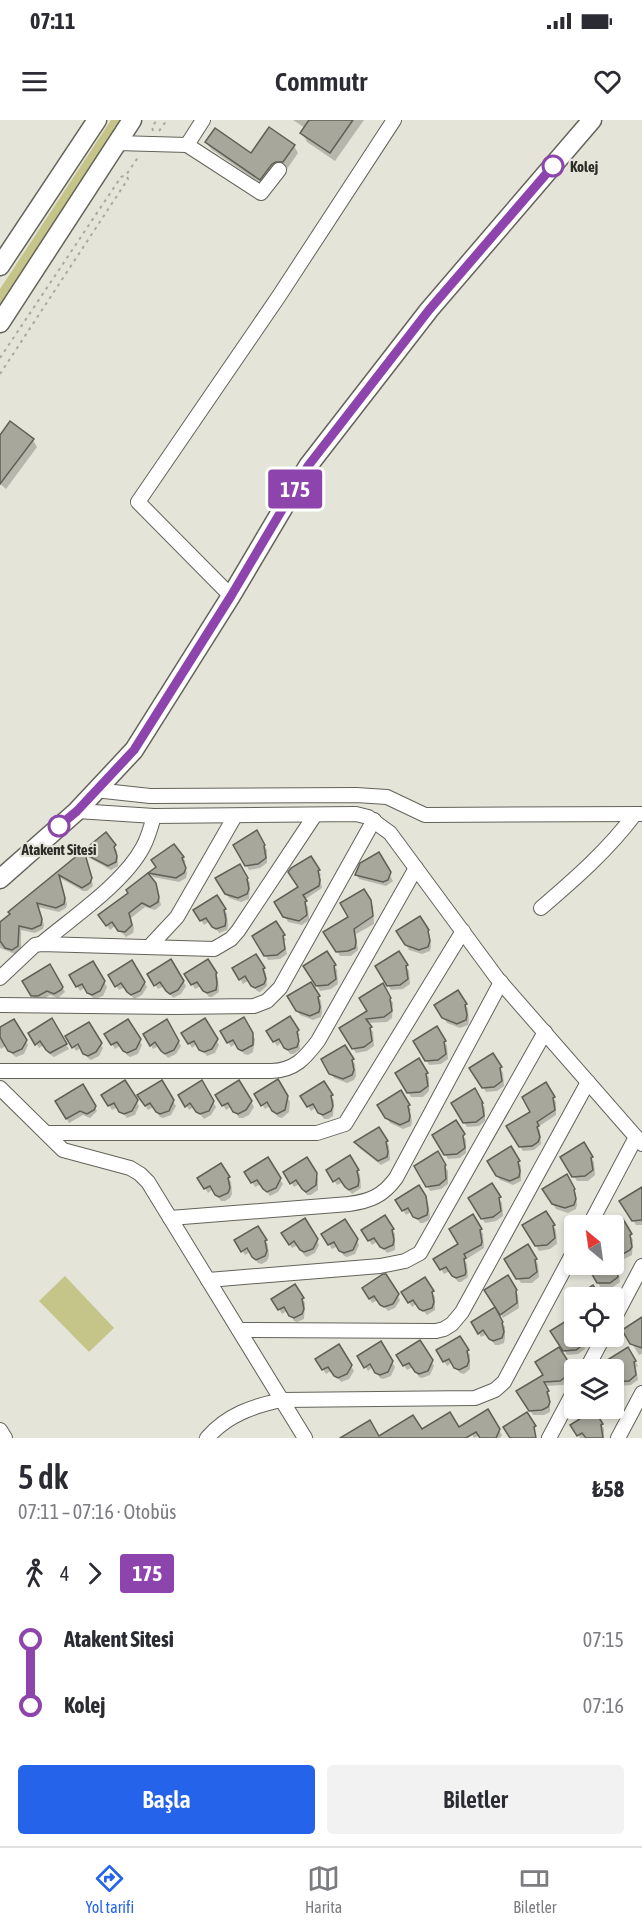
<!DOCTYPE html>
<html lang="tr">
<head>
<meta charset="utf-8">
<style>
	body { margin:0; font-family:"Asap Condensed",sans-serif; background:#f2f2f3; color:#2b2b33; height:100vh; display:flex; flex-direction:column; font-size:22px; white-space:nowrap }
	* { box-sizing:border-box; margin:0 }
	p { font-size:20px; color:#7c7c81 }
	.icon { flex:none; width:33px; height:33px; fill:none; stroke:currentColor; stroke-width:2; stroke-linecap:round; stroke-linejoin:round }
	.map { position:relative; height:1318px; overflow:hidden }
	.details { display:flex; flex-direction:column; background:#fff; flex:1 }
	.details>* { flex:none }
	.badge { padding:0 12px; border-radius:4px; font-size:21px; line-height:39px }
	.needle { width:39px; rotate:331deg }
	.controls { position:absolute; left:564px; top:1095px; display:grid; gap:12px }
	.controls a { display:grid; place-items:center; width:60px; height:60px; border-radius:6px; background:#fff; box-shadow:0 3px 9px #0003; font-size:30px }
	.map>.badge { position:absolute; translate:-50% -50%; box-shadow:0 0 0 3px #fff }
	.legs { display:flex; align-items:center; gap:9px; height:66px; padding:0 18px; font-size:20px }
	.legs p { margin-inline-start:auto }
	.headline { display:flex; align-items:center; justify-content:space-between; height:102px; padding:0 18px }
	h1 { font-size:33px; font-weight:600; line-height:45px }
	.action { display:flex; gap:12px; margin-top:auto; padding:12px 18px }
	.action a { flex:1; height:69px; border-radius:6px; background:#2563eb; color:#fff; font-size:24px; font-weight:600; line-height:69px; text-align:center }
	.action a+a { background:#f2f2f3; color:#2b2b33 }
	ul { padding:0 18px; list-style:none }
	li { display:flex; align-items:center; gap:21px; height:66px; font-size:22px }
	li i { display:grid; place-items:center; width:9px; height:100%; margin:0 8px; background:currentColor }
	li i::after { content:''; width:15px; height:15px; margin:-8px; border:4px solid; border-radius:50%; background:#fff }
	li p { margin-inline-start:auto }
	li:first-child i { background:linear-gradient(#0000 50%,currentColor 0) }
	li:last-child i { background:linear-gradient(currentColor 50%,#0000 0) }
	.status { display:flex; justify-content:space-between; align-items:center; height:42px; padding:0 30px; background:#fff; direction:ltr }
	.status svg { height:16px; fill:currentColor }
	header { display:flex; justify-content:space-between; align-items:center; height:78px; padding:0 18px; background:#fff; font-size:27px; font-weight:600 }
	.dock { display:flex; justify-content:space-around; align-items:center; height:84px; border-top:2px solid #e1e1e2; background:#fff; font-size:16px; color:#7c7c81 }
	.dock a { display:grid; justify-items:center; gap:3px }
	.dock .on { color:#2563eb }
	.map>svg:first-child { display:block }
	.green { fill:#c6c589 }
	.shadow { fill:#0003 }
	.building { fill:#a7a79c; stroke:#5f5f55; stroke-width:1.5 }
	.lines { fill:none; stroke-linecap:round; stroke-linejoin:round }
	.minor-casing { stroke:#63635a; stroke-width:16 }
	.major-casing { stroke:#63635a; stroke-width:21 }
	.path { stroke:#a9a9a0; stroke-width:2; stroke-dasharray:3 4.5; stroke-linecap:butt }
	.minor { stroke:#fff; stroke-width:14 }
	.major { stroke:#fff; stroke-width:18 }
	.line-1-casing { stroke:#fff; stroke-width:14 }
	.line-1 { stroke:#8e44ad; stroke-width:9 }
	.stop-1-dot { fill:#fff; stroke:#8e44ad; stroke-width:3 }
	.labels { text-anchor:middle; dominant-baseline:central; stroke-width:4.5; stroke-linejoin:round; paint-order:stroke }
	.stop-label { font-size:15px; font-weight:bold; fill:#2d2d28; stroke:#e4e4d9; text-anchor:start }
</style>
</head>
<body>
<div class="status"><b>07:11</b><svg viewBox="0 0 49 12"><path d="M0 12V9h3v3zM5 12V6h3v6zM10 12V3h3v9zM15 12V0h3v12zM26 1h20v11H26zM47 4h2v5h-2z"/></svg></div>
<header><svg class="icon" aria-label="menu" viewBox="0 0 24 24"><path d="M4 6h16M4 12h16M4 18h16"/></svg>Commutr<svg class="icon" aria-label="heart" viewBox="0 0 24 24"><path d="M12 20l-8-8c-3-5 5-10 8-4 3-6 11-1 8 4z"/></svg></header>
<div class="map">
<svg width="642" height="1318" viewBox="0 0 642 1318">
	<rect width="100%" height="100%" fill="#e4e4d9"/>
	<g class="green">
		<polygon points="111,0 123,0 0,186 0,169"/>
		<polygon points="65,1156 114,1208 89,1232 39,1181"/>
	</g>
	<g class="shadow">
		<polygon points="293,0 364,0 335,41 307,22 302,13 305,8"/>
		<polygon points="206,22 252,35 294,26 298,33 287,49 281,48 264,66 211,29"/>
		<polygon points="0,317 33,320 37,327 6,369 0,364"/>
		<polygon points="256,712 267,730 267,743 260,748 249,750 235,726"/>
		<polygon points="106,714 117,731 118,746 111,750 86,736 93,766 87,771 83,771 60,758 67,784 66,788 59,792 38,787 44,805 43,809 35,813 21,810 21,828 15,834 0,828 0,804 35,774 33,771"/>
		<polygon points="174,726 186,742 184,743 187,753 186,758 179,762 153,757 150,753 158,748"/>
		<polygon points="378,734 393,761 386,766 359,759 357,755"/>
		<polygon points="311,738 321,755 320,756 322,768 304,780 308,787 309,800 302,805 288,802 276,782 300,768"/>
		<polygon points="239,746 250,763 249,779 241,782 229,778 217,759"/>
		<polygon points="155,764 161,785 155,790 145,787 131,798 134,808 133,813 126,817 115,806 110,810 103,800 130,774"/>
		<polygon points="364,771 373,786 374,804 356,814 358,830 351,836 340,836 325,813 350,797"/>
		<polygon points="217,777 227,794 228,806 227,810 219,813 210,801 204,805 195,790"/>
		<polygon points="420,798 430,816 431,827 430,831 422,834 409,830 398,811"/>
		<polygon points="276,803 286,820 284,821 287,834 280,839 268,840 254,816"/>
		<polygon points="327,833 337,850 338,864 331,869 320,871 305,846"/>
		<polygon points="399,833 409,851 410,864 403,869 391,870 377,846"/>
		<polygon points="256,836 266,853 267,866 260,872 257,871 249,860 243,864 234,849"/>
		<polygon points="171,841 186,866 181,874 173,878 164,866 158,869 149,855"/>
		<polygon points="208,841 218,858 219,872 212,877 209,877 201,866 195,869 186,854"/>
		<polygon points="132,842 147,867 142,875 134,879 125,867 119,870 110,856"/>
		<polygon points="92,843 107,867 103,876 95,879 92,877 85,867 80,871 71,856"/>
		<polygon points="50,846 65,872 58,878 50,875 41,881 36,881 24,861"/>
		<polygon points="311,864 321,881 322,892 321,897 313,900 300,895 289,877"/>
		<polygon points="382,865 393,883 392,898 387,902 367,903 373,912 374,926 367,931 356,933 341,908 368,892"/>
		<polygon points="458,872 468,889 469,901 468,905 460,908 447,903 436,885"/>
		<polygon points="289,898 300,915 298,916 300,929 294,934 290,934 282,922 277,926 268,911"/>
		<polygon points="243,899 255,919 253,932 248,935 244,934 236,923 231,927 222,912"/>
		<polygon points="51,900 69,929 54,937 51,935 44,925 39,928 30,914"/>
		<polygon points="204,900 219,925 215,933 207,936 197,924 192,928 183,913"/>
		<polygon points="14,901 28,925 24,934 16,937 13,935 7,925 1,929 0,927 0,909"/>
		<polygon points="128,901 142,925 138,934 130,937 127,935 121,925 115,929 106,914"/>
		<polygon points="166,901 181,926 176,934 168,938 159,926 153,929 145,915"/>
		<polygon points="88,904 103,928 99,936 91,940 88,938 81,928 76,931 67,917"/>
		<polygon points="437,908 447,926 448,939 441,944 429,945 415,921"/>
		<polygon points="344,927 355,944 356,956 354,960 347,963 334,958 323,940"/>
		<polygon points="493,935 503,953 504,966 497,971 486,972 471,948"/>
		<polygon points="418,940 429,958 429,971 423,977 411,977 397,954"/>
		<polygon points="278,961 290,982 289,992 282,998 278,997 270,986 265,989 256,975"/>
		<polygon points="124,962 139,986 135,995 127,998 118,987 112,990 103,975"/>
		<polygon points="161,962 176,986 171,995 163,998 160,997 154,987 148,990 139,975"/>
		<polygon points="201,962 216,987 211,995 204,999 194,987 189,990 180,975"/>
		<polygon points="239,962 254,987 249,995 243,998 239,998 232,986 226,990 217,975"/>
		<polygon points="324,963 334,981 333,996 328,999 324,999 316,987 311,991 302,976"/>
		<polygon points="545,964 556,982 556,995 538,1007 540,1011 541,1024 534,1030 523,1031 508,1007 532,992"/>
		<polygon points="82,966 97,991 90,998 83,995 69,1003 57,981"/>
		<polygon points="474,970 485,988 485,1001 479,1006 467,1007 453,983"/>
		<polygon points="401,973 411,990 410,991 412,1001 411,1006 403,1009 390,1003 379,986"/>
		<polygon points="455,1002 466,1020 466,1033 460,1038 448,1039 434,1015"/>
		<polygon points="379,1009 389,1026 390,1040 381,1045 358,1027 356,1023"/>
		<polygon points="584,1025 594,1042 595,1055 588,1061 577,1061 562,1038"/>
		<polygon points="511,1028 521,1046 521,1061 513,1065 500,1060 489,1042"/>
		<polygon points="437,1033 448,1051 448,1064 441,1069 430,1071 416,1046"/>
		<polygon points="350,1037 360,1055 361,1068 352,1074 343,1062 337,1065 328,1051"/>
		<polygon points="268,1039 283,1064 278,1072 270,1076 261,1064 255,1067 246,1052"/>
		<polygon points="307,1039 318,1059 318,1070 311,1075 307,1075 299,1064 294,1067 285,1053"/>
		<polygon points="221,1045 231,1062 232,1074 230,1078 225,1081 221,1081 213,1069 208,1073 199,1058"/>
		<polygon points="566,1056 576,1074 577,1085 576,1089 568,1093 556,1089 544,1070"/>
		<polygon points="492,1065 502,1083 503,1096 496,1101 485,1103 470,1079"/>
		<polygon points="419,1067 428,1083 430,1096 429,1100 423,1103 420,1103 412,1091 406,1095 397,1080"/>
		<polygon points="642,1068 642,1105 636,1105 621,1081"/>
		<polygon points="546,1093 556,1110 557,1124 550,1129 539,1131 524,1106"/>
		<polygon points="473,1096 483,1114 484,1128 465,1140 467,1144 468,1157 461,1162 458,1162 450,1151 444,1154 435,1139 460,1124"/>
		<polygon points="385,1097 395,1114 395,1130 387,1133 378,1121 372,1125 363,1110"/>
		<polygon points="305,1100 319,1125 315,1133 307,1137 304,1135 298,1125 292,1128 283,1114"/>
		<polygon points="345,1101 359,1125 355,1134 347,1137 344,1136 338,1126 332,1129 323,1114"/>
		<polygon points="622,1101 633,1120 632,1135 616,1143 619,1148 618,1149 620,1162 613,1167 601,1168 587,1144 614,1144 614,1107"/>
		<polygon points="257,1108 268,1125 269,1136 267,1141 262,1144 258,1143 250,1132 245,1135 236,1121"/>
		<polygon points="528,1126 538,1144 539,1157 532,1163 521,1163 506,1140"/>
		<polygon points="386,1156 400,1180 395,1188 388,1191 378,1180 372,1183 364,1168"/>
		<polygon points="508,1158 518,1175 519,1188 503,1198 486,1171"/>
		<polygon points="424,1159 435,1177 435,1190 427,1195 417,1183 412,1187 403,1172"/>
		<polygon points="294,1166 305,1183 304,1199 297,1202 294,1201 288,1190 282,1194 273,1179"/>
		<polygon points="494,1189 505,1207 505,1218 504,1223 499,1225 495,1225 487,1214 481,1217 473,1202"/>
		<polygon points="574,1198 574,1216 583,1216 585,1229 578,1234 567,1235 553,1211"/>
		<polygon points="642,1199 642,1234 639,1235 624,1210"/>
		<polygon points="460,1218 470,1235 470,1249 464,1254 460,1253 452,1242 447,1246 438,1231"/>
		<polygon points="420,1222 434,1246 430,1255 422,1258 419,1257 413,1247 407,1250 398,1235"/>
		<polygon points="380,1223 395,1247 391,1256 383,1259 380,1258 373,1247 368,1251 359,1236"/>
		<polygon points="339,1226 354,1251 349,1259 341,1262 332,1250 326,1254 317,1239"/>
		<polygon points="558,1229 569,1246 569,1260 563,1265 545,1266 550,1276 550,1292 544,1295 533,1295 518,1272 545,1255"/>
		<polygon points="627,1229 638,1246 636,1247 638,1260 631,1265 620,1266 614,1255 614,1250"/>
		<polygon points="614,1269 620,1279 620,1292 613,1298 602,1299 596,1288 614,1288"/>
		<polygon points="487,1291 502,1315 500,1318 482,1318 480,1315 474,1318 466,1304"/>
		<polygon points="593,1292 604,1309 604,1318 580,1318 572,1305"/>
	</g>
	<g class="building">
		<polygon points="309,0 353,0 330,33 300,13"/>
		<polygon points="269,7 295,25 283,42 276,42 272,44 260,60 205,22 215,8 251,33"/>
		<polygon points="10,301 34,319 0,364 0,315"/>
		<polygon points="257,710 265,725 264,726 266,738 258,744 245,746 233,725"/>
		<polygon points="106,712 116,725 114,727 117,736 116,742 108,746 85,734 92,758 90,763 82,768 59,755 65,778 64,784 56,788 37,783 42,799 41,805 32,809 19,806 18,826 12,830 5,828 0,821 0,802 10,794 8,792"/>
		<polygon points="174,724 184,737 182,738 186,748 184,753 176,758 148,753 156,747 151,740"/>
		<polygon points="379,732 391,752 388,760 383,762 355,755 360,743"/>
		<polygon points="311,736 320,750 318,751 320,760 319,766 303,775 307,781 305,782 307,795 299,801 283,797 274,782 298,767 288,752 291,748"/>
		<polygon points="240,744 248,758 247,759 249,769 247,774 238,778 225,774 215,758"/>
		<polygon points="148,753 156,763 159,777 158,782 150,787 142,783 129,793 132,805 125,812 118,811 112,802 106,806 98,795 128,773 126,770"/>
		<polygon points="364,769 371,780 373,796 354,809 356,822 355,828 348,831 336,832 323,812 348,797 340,783"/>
		<polygon points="217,775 226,789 224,790 226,800 225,806 216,809 212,807 206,798 200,801 193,790"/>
		<polygon points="420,796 429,810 428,811 430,821 428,827 419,830 405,825 396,811"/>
		<polygon points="276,801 285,815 283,816 285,829 277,835 264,836 252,816"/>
		<polygon points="327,831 336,845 334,846 336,859 328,865 316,866 303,846"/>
		<polygon points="399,831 408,845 406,846 408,859 400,865 387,866 375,846"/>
		<polygon points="256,834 265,848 263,849 266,859 264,864 255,868 251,866 245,856 239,860 232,848"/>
		<polygon points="171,839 184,861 178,870 170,874 166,871 160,862 154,866 147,854"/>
		<polygon points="208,839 217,853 216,854 217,864 216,870 207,873 203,871 197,862 191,865 184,854"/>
		<polygon points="132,840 145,862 140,871 131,875 127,872 121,863 115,867 108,855"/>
		<polygon points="93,841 105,861 100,871 92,875 87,873 82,864 76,867 69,855"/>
		<polygon points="50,844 63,867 61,870 54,874 47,871 38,876 31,876 22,861"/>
		<polygon points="311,862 320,876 318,877 320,887 319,892 310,896 296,891 287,876"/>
		<polygon points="383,863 391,878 390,879 392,891 384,897 366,899 372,907 370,908 372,921 364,927 352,929 339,908 367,891 359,878"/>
		<polygon points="458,870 467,884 465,885 467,895 466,900 457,904 442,898 434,885"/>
		<polygon points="290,896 299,910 297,912 299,921 297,927 288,930 284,928 279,919 273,922 266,911"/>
		<polygon points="244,897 253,913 253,925 242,931 238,929 233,920 227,923 220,911"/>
		<polygon points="52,898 67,924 50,933 46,930 40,921 35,925 28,913"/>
		<polygon points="205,898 218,919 212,929 204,932 199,930 194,921 188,924 181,913"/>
		<polygon points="14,899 27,920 22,929 13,933 8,931 0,917 0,907"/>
		<polygon points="128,899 141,919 136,929 127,933 123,931 117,922 111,925 104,914"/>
		<polygon points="167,899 179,921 174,930 165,934 161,931 155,922 150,926 143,914"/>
		<polygon points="89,902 102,923 96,932 88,936 83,934 78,924 72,928 65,916"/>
		<polygon points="437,906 446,921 444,922 446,934 438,940 425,941 413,921"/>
		<polygon points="345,925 354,939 352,940 354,950 352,955 343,959 329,954 321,939"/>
		<polygon points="493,933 502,947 500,948 502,961 494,967 482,968 469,948"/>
		<polygon points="419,938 428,953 426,954 428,966 420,972 407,973 395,953"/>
		<polygon points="278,959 288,976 285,990 277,994 272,991 267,982 261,986 254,974"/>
		<polygon points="125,960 138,980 132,991 124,994 119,992 114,983 108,986 101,975"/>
		<polygon points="162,960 174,980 169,991 160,994 156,992 150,983 145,986 137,975"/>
		<polygon points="202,960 214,981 209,991 200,994 196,992 190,983 185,987 178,975"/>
		<polygon points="239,960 252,981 246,990 238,994 233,992 228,983 222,986 215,975"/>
		<polygon points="324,961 333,975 331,976 333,986 331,991 323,995 318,993 313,984 307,987 300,976"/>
		<polygon points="546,962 555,977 553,978 555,990 537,1002 539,1006 537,1007 540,1017 538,1022 532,1026 519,1027 506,1006 530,992 522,977"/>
		<polygon points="83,964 96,986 94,990 87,994 80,991 66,999 55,981"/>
		<polygon points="475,968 483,983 482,983 484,996 476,1002 463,1003 451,983"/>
		<polygon points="401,970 410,985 408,986 410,996 409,1001 400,1005 385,998 377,985"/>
		<polygon points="456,1000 465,1014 463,1016 465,1028 457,1034 444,1035 432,1015"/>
		<polygon points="379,1007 388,1021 386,1022 388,1032 387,1037 378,1041 354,1022"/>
		<polygon points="584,1022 593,1037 591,1038 593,1050 585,1056 572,1057 560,1037"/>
		<polygon points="511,1026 520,1041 518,1042 520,1051 519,1057 510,1061 496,1056 487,1041"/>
		<polygon points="438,1031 446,1045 445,1046 446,1059 439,1065 426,1067 414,1046"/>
		<polygon points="350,1035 359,1050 357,1051 359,1060 358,1066 349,1070 345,1067 339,1058 333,1062 326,1050"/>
		<polygon points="268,1037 281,1058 276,1068 267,1072 263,1069 257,1060 251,1063 244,1052"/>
		<polygon points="307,1037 317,1053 316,1065 306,1072 302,1069 296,1060 290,1064 283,1052"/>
		<polygon points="221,1043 230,1057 228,1058 230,1068 228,1073 219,1077 215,1075 210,1066 204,1069 197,1058"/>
		<polygon points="567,1054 575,1069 574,1070 576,1079 574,1085 565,1088 552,1084 542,1069"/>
		<polygon points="492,1063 501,1077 499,1078 501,1091 493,1097 481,1099 468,1078"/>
		<polygon points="419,1065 426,1076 428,1090 427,1095 418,1099 413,1097 408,1088 402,1091 395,1080"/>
		<polygon points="642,1067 642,1100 632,1101 619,1081"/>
		<polygon points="546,1091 555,1105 553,1106 555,1118 547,1125 535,1126 522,1105"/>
		<polygon points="473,1094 482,1109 480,1110 482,1122 481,1125 464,1134 466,1138 464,1139 466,1152 465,1155 456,1158 452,1156 446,1147 440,1150 433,1139 458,1124 449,1109"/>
		<polygon points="385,1095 394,1109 392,1110 394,1120 393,1125 384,1129 380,1127 374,1118 368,1121 361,1110"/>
		<polygon points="305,1098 318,1119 313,1129 304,1132 300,1130 294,1121 289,1125 281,1113"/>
		<polygon points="345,1099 358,1119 353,1130 344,1133 339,1131 334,1122 328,1125 321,1114"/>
		<polygon points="623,1099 632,1114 630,1115 632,1127 630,1130 614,1139 614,1105"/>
		<polygon points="258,1106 267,1120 265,1121 267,1131 265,1136 256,1140 252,1137 247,1128 241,1132 234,1120"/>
		<polygon points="528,1124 537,1139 535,1140 537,1152 529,1158 516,1159 504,1139"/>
		<polygon points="586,1144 616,1144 618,1157 610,1163 597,1163"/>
		<polygon points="383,1154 386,1154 399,1174 393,1184 384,1187 380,1185 374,1176 369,1179 362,1168"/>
		<polygon points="508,1155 517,1170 516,1171 517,1183 500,1195 484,1170"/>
		<polygon points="425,1157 434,1171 432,1172 434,1182 432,1188 423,1191 419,1189 413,1180 408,1183 401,1172"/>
		<polygon points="295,1164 304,1178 302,1179 304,1189 302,1194 294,1198 289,1196 284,1187 278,1190 271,1179"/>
		<polygon points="593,1165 601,1178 573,1178"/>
		<polygon points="495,1187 503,1202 502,1203 504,1212 502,1218 493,1221 489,1219 483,1210 478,1214 471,1202"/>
		<polygon points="574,1196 574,1216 583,1216 584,1224 576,1230 563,1231 550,1211"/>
		<polygon points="642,1197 642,1228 630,1224 622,1210"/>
		<polygon points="460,1216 469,1230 467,1231 469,1241 467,1246 459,1250 454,1248 449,1239 443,1242 436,1230"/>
		<polygon points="420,1220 433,1240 428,1251 419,1254 415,1252 409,1243 403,1246 396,1235"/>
		<polygon points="381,1221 393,1241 388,1252 380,1255 375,1253 370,1244 364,1248 357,1236"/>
		<polygon points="339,1224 352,1245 347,1254 338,1258 334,1256 328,1247 322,1250 315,1239"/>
		<polygon points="559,1227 568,1241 566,1242 568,1255 560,1261 544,1262 549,1271 547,1272 550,1282 548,1287 542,1290 529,1291 516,1271 543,1255 535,1242"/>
		<polygon points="628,1227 636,1241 634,1242 636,1255 629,1261 614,1262 614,1250 608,1250 604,1242"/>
		<polygon points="488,1289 500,1309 496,1318 480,1318 476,1312 466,1318 340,1318 370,1300 379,1316 413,1295 422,1309 450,1292 459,1307"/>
		<polygon points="594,1290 603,1304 601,1305 603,1318 586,1318 582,1313 577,1316 570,1305"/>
		<polygon points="527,1292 536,1306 534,1307 536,1318 510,1318 503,1307"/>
	</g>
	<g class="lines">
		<g class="minor-casing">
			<g id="minor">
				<polyline points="117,23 187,25 203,0"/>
				<polyline points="187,25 261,73 279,50"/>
				<polyline points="231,476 138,382 279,176 394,0"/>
				<polyline points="95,670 150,676 356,675 387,677 425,695 642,694"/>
				<polyline points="77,691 154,696 356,694 368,697 390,713 497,858 642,1024"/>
				<path d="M541,788C576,758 608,730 635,694"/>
				<path d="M41,824C73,797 124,763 143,727C148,718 151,707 154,696"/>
				<polyline points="149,827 177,797 235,696"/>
				<polyline points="0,858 35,825 41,824 214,829 231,819 238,811 315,695"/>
				<polyline points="0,885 174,887 254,886 267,881 280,868 374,700"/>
				<path d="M0,951H272C295,950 305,938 318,921L416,748"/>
				<polyline points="0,968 63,1030 130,1048 140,1054 148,1062 305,1318"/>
				<polyline points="46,1013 317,1013 345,1004 463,811"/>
				<path d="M170,1098L349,1084C370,1081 383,1076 396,1058L501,862"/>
				<polyline points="589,1106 636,1017"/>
				<polyline points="208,1160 380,1146 405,1141 420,1133 545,912"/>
				<polyline points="614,1199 642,1146"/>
				<polyline points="239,1210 436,1211 444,1209 452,1204 462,1192 588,962"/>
				<polyline points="586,1250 604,1216"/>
				<polyline points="0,1310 5,1318"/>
				<path d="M207,1318C227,1295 253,1286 282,1280L475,1278L495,1270L504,1262L574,1131"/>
				<polyline points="549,1318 574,1271"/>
				<polyline points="618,1318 642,1273"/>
			</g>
		</g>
		<g class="major-casing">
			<g id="major">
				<polyline points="0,146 97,0"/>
				<polyline points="0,203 132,0"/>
				<polyline points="0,759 77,691 134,630 231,476 308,346 429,190 592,0"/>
			</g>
		</g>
		<g class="path">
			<polyline points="153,11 152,7 157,0"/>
			<polyline points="159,11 167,0"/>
			<polyline points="0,238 121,57 126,55 139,36"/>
			<polyline points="0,254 128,59 126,55"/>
		</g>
		<use href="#minor" class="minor"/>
		<use href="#major" class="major"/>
	</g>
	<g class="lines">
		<g class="line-1-casing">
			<polyline id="line-1" points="59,706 77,691 134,630 231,476 308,346 429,190 553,46"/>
		</g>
		<use href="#line-1" class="line-1"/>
	</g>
	<g class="stop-1-dot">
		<circle cx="553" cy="46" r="10"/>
		<circle cx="59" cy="706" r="10"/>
	</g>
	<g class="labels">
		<g class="stop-label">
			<text x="570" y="46">Kolej</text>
			<text x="59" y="729" text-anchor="middle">Atakent Sitesi</text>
		</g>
	</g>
</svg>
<div class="controls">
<a><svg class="needle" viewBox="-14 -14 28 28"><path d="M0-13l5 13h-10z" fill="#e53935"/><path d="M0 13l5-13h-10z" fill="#7c7c81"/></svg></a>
<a><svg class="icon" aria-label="locate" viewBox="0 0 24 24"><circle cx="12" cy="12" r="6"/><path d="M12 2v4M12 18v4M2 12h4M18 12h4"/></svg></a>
<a><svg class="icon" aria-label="layers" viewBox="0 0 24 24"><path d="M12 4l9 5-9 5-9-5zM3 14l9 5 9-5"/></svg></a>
</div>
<b class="badge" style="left:295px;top:369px;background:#8e44ad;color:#fff">175</b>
</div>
<section class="details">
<div class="headline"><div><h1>5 dk</h1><p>07:11 – 07:16 · Otobüs</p></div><b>₺58</b></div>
<div class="legs"><svg class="icon" aria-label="walk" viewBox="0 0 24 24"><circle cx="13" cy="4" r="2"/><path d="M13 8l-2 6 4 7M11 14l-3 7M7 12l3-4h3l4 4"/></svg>4<svg class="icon" aria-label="forward" viewBox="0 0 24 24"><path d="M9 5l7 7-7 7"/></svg><b class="badge" style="background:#8e44ad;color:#fff">175</b></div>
<ul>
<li><i style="color:#8e44ad"></i><b>Atakent Sitesi</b><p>07:15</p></li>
<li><i style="color:#8e44ad"></i><b>Kolej</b><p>07:16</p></li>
</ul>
<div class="action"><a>Başla</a><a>Biletler</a></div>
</section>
<nav class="dock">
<a class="on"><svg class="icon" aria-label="directions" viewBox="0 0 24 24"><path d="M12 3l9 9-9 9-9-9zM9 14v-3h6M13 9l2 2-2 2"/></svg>Yol tarifi</a>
<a><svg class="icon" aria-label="map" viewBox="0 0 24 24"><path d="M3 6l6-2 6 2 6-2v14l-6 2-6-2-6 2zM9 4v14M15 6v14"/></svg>Harita</a>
<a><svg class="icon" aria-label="tickets" viewBox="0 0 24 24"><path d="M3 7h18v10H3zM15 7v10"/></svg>Biletler</a>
</nav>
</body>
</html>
